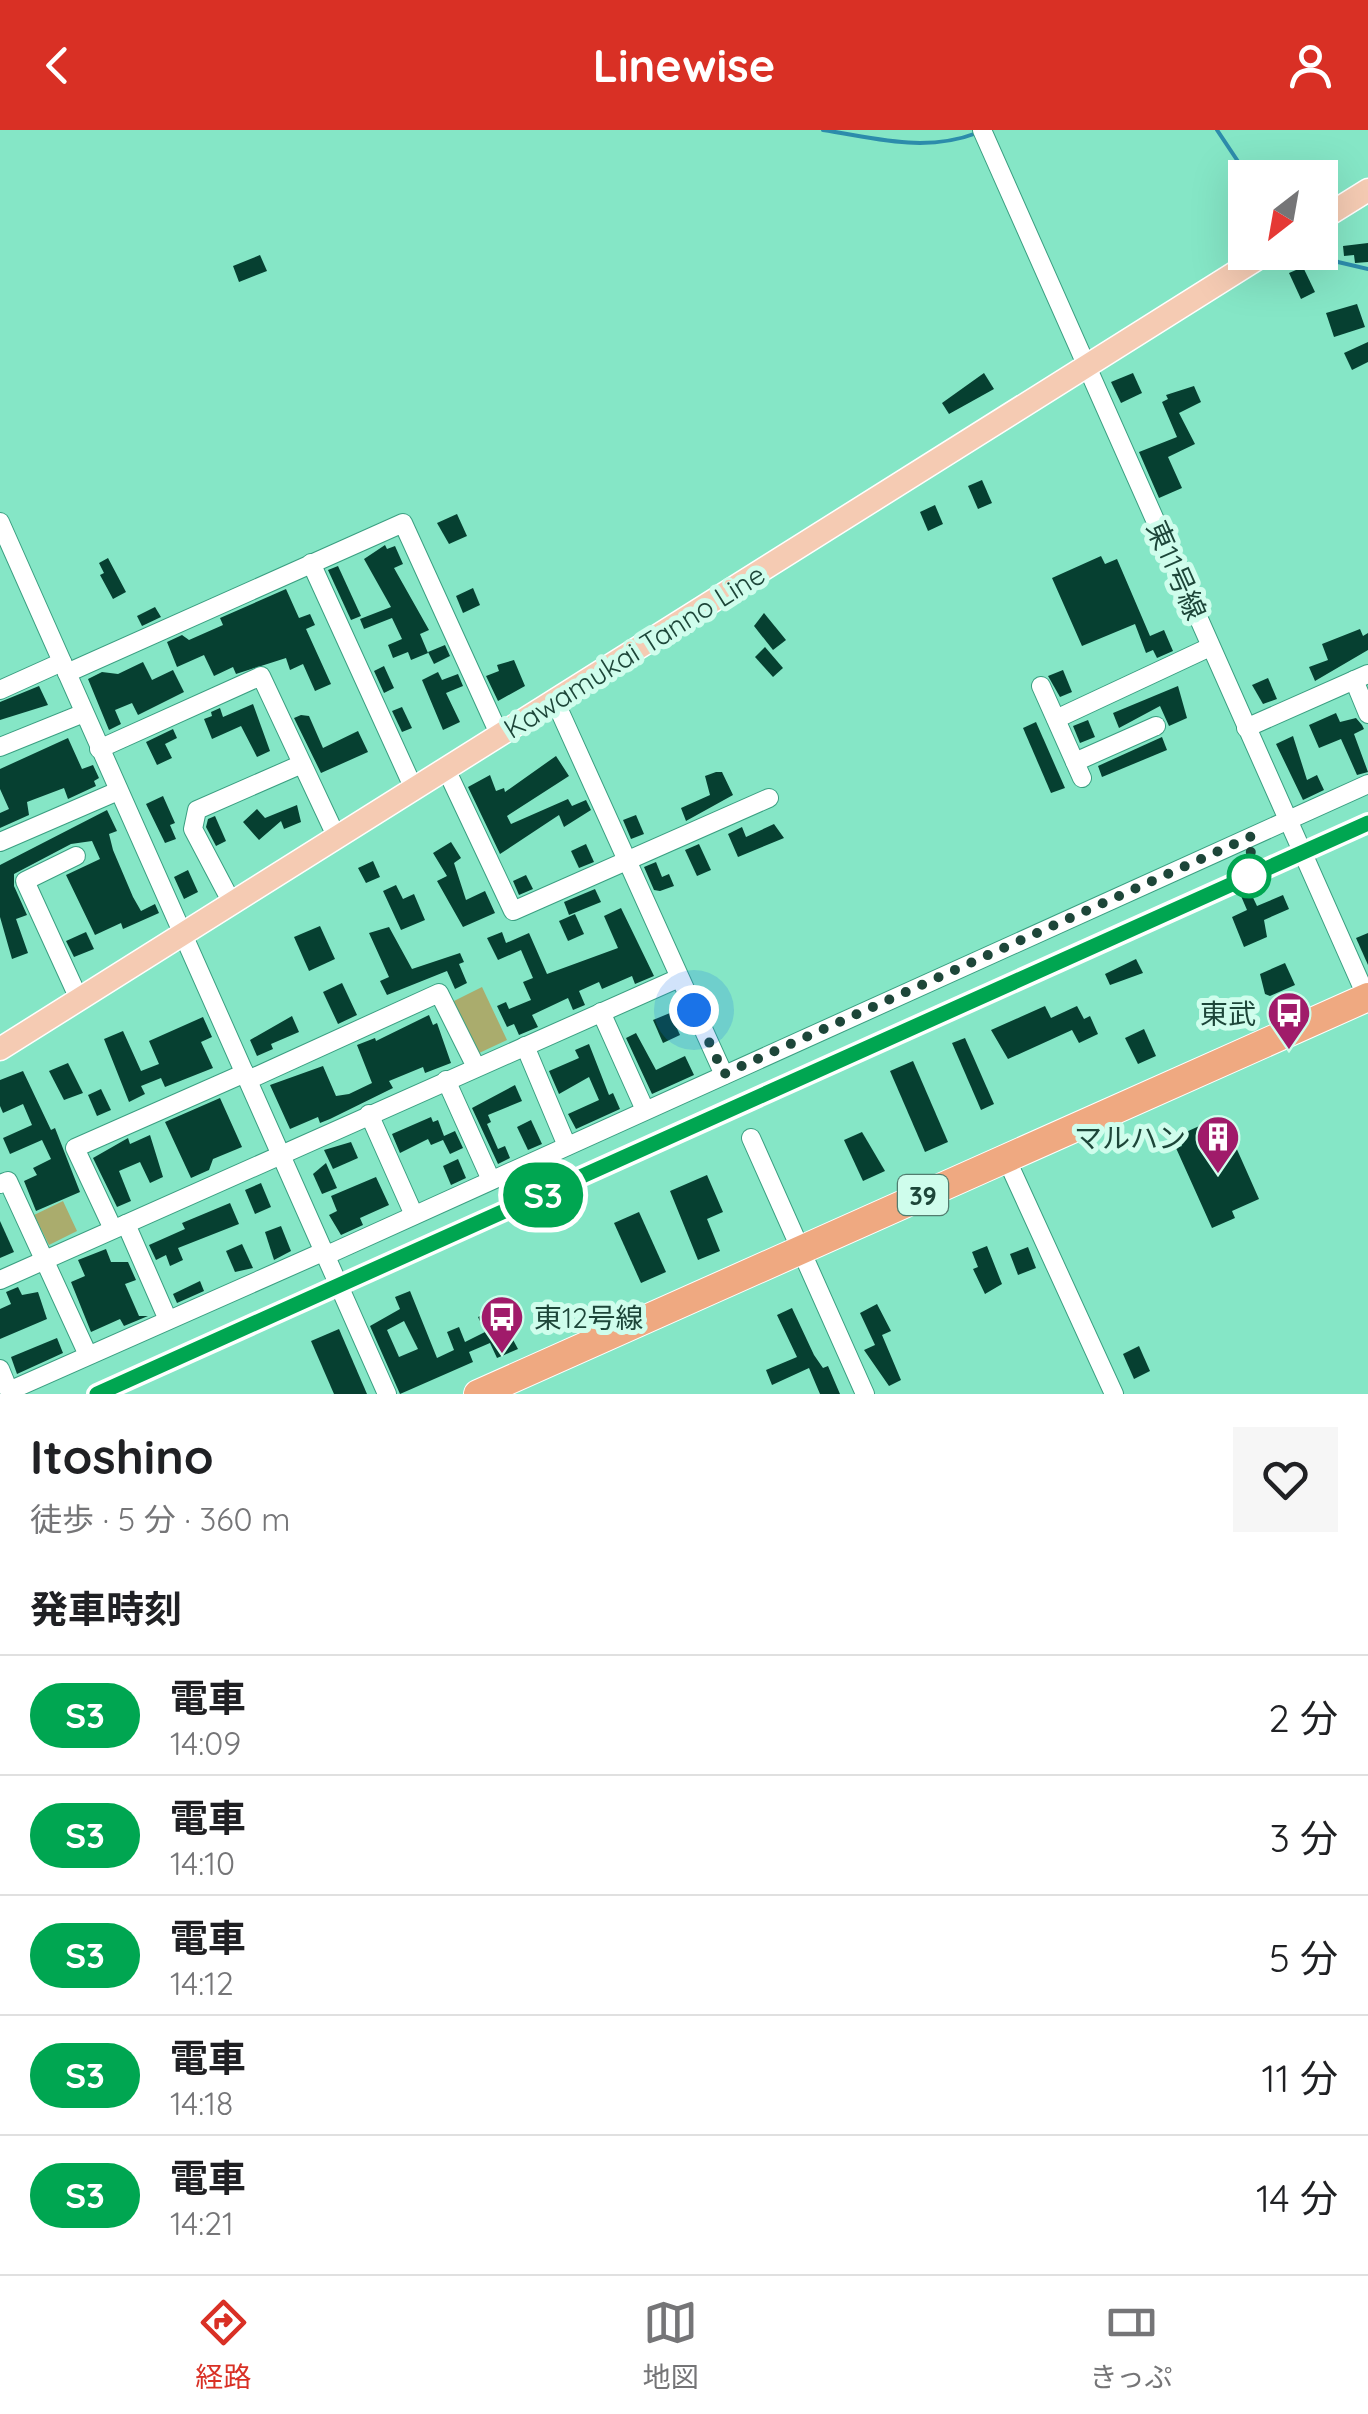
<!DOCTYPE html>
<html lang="ja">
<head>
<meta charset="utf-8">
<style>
	body { margin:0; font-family:Quicksand,"Noto Sans JP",sans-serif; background:#f6f6f6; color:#202124; height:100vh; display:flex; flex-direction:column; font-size:38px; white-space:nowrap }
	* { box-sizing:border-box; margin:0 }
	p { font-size:32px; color:#757577 }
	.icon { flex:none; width:55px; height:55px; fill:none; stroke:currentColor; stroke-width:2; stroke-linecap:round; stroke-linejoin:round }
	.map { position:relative; height:1264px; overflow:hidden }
	.drawer { display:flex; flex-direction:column; background:#fff; flex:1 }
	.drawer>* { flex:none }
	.badge { padding:0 20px; border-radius:32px; font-size:35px; line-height:65px }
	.needle { width:65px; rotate:211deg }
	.tools { position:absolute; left:1228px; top:30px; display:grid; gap:20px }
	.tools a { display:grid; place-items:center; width:110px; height:110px; border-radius:0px; background:#fff; box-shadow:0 10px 40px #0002; font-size:50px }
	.you { position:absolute; width:50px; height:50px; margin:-25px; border:8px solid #fff; border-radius:50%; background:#1a73e8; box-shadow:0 0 0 15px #1a73e833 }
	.map>.badge { position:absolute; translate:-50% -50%; box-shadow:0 0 0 5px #fff }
	h2 { padding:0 30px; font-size:38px; line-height:90px }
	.round { display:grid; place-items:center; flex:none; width:105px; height:105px; border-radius:0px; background:#f6f6f6 }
	.overview { display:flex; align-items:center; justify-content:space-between; height:170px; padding:0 30px }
	h1 { font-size:48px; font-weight:800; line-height:75px }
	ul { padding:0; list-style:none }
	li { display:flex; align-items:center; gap:30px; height:120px; padding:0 30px; border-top:2px solid #e0e0e0 }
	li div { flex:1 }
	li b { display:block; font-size:38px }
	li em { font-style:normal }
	li .badge { min-width:110px; font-weight:700; text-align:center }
	header { display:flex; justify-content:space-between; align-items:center; height:130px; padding:0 30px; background:#d93025; color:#fff; font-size:45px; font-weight:800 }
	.dock { display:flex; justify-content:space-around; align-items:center; height:140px; border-top:2px solid #e0e0e0; background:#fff; font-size:28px; color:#757577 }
	.dock a { display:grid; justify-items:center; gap:5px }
	.dock .current { color:#d93025 }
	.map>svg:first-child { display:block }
	.green { fill:#aaac6d }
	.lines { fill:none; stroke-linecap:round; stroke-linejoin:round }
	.stream { stroke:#2c8cab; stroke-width:4 }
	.building { fill:#064031; fill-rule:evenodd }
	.minor-casing { stroke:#3a9f81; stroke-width:20 }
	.major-casing { stroke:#fff; stroke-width:25 }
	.highway-casing { stroke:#fff; stroke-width:30 }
	.minor { stroke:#fff; stroke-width:18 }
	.major { stroke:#f5cbb3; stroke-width:22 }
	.highway { stroke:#efa981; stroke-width:28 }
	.rail-casing { stroke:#4f947d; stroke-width:8 }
	.rail { stroke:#cffdec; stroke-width:4; stroke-dasharray:11; stroke-linecap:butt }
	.line-casing { stroke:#fff; stroke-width:22 }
	.line { stroke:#00a651; stroke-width:15 }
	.walk { stroke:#1d4639; stroke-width:10; stroke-dasharray:0 18 }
	.stop-dot { fill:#fff; stroke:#00a651; stroke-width:5 }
	.labels { text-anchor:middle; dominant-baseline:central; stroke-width:10; stroke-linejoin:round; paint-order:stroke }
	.shield { fill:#cffdec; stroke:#527d6f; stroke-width:2.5 }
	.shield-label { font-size:25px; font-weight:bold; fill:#1d4639 }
	.street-label { font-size:28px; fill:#1d4639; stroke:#cffdec }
	.poi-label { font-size:28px; fill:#1d4639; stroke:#cffdec; text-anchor:end }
</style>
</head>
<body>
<header><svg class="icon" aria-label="back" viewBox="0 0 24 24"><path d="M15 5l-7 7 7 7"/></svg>Linewise<svg class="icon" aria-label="person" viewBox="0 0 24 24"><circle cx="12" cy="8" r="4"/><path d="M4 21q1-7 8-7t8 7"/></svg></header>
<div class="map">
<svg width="1368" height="1264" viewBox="0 0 1368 1264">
	<rect width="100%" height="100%" fill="#85e6c6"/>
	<g class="green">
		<polygon points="482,857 507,910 477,924 452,872"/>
		<polygon points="63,1071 77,1101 49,1115 34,1085"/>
	</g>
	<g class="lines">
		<g class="stream">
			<path d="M823,0C876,8 924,23 977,3"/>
			<polyline points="1217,0 1249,48"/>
			<polyline points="1320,121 1338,132 1368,139"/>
		</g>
	</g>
	<g class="building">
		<polygon points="1368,113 1368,132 1355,133 1354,125 1344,126 1343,116"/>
		<polygon points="260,125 267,141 239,152 233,136"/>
		<polygon points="1303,137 1315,162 1301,169 1289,143"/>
		<polygon points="1357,174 1365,197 1334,207 1326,183"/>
		<polygon points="1368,212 1368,232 1352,240 1344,223"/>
		<polygon points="984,243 994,259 949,284 942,273"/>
		<polygon points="1133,243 1142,263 1121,273 1111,252"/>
		<polygon points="1194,256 1201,272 1179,283 1195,314 1168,327 1182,358 1159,368 1139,322 1177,307 1162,272 1168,269 1166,265"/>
		<polygon points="982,350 992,373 978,379 968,356"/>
		<polygon points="935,375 943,394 928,401 920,382"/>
		<polygon points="457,384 467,406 449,414 437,393"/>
		<polygon points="385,415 387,419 395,416 403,434 394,438 429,500 420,504 428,523 411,530 408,522 393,528 388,515 402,509 392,488 364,499 360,489 391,477 364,429"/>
		<polygon points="1101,426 1105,434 1117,429 1150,506 1164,500 1173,521 1157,528 1153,520 1146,523 1135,494 1082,516 1052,448"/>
		<polygon points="108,428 126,462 113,469 100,445 104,443 99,433"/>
		<polygon points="338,436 361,486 351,490 328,440"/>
		<polygon points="473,458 480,475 463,483 456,466"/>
		<polygon points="286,459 299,488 310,484 315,495 306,499 331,554 315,561 303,534 290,540 286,528 236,544 233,537 214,546 204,525 177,537 167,512 182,505 189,510 223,495 220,488"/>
		<polygon points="155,477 161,487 142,496 137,486"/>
		<polygon points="764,483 786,510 773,520 754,496"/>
		<polygon points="1360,499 1363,506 1368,503 1368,520 1315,551 1309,537 1328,530 1322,514"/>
		<polygon points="445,515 450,526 434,534 428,522"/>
		<polygon points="765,517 783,538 773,547 755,527"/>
		<polygon points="514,530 525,556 498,571 486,546 499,541 497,535"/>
		<polygon points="143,532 152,550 173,540 184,562 138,585 132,573 115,580 121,594 109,600 88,549 102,542 118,544"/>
		<polygon points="384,536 394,558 384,563 374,541"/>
		<polygon points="1063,540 1072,562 1060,567 1048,546"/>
		<polygon points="438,542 442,550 458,544 463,556 446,563 460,592 443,600 422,550"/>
		<polygon points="1268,548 1277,569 1263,574 1252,555"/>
		<polygon points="39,556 48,575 0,590 0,572"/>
		<polygon points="1178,556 1187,588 1169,596 1160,576 1119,598 1113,583"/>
		<polygon points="253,574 270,621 257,627 241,596 212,609 204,589 212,586 211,582 220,578 223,587"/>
		<polygon points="402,577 412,598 402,602 392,581"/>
		<polygon points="1336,583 1340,592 1356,588 1362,595 1364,599 1354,604 1368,642 1357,645 1341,609 1319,618 1309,595"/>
		<polygon points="301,585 309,586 323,618 358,601 368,622 321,643 294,588"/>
		<polygon points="1088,590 1095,607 1080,613 1073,596"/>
		<polygon points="1036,592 1065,658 1051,663 1023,598"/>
		<polygon points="173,599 177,608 165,614 172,628 157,635 146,612"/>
		<polygon points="1293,606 1307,650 1317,645 1324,660 1303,670 1276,614"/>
		<polygon points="1162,607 1167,620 1102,647 1098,636"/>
		<polygon points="68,608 82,639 93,635 99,648 94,651 96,656 68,669 64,658 27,672 29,685 0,698 0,683 9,679 0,659 0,639"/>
		<polygon points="556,626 569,646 507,686 511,694 568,669 572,676 586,670 591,680 564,697 559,685 500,724 468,657 490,645 496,661 504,658 505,662"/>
		<polygon points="716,642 722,642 733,665 686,691 681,678 710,665 705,646"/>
		<polygon points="163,666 175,693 170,695 176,709 165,713 146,674"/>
		<polygon points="297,675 301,692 284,699 281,691 259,710 243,692 257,679 265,688"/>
		<polygon points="107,680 117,701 109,704 113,720 133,767 141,781 155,774 159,783 123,799 121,793 95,805 66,745 100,729 92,711 71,714 14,744 14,756 27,785 16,789 28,823 12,829 0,787 0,735"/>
		<polygon points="636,685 644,704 631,709 623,690"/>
		<polygon points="215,686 226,711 216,716 206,697 208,689"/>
		<polygon points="774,694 784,708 738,727 728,704 742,697 746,707"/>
		<polygon points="451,712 461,728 454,733 466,770 485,761 495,783 463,797 437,751 447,746 433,723"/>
		<polygon points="586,714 594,732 579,738 571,721"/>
		<polygon points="699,714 711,740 697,746 685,720"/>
		<polygon points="373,731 380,747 366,753 358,738"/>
		<polygon points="656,732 662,747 669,744 674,756 660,761 654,760 644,737"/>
		<polygon points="188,740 198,762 184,769 174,747"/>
		<polygon points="526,745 533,759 519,765 513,751"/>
		<polygon points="396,755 403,769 414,764 425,790 401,800 383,761"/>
		<polygon points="1247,755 1257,776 1283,765 1289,779 1264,790 1267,807 1244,817 1232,787 1247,780 1238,759"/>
		<polygon points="595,759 601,772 569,785 564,772"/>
		<polygon points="621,778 654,846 635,854 632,846 602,859 599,852 579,861 585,875 573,880 568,868 532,885 538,897 519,905 514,894 507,897 497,876 506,872 509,879 531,870 523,852 533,848 521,820 498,830 487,808 502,802 506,813 529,803 547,844 618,818 604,786"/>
		<polygon points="575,784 584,804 568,811 559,791"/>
		<polygon points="320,796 335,829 309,841 294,807"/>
		<polygon points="389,797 412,839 460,823 464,832 459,834 467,853 455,859 447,841 387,865 380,851 389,847 369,803"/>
		<polygon points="86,802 94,819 74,827 66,811"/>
		<polygon points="1368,803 1368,835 1356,808"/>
		<polygon points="1136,829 1143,843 1110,855 1105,844"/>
		<polygon points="1285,833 1295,855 1270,866 1265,864 1260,844"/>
		<polygon points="342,853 357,885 338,894 323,862"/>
		<polygon points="1045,876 1051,888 1077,876 1084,889 1090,886 1098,904 1079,913 1072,900 1008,929 991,900"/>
		<polygon points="670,883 680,905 663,913 653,890"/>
		<polygon points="429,885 433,895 437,893 451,933 425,943 423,937 389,951 393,958 330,989 320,993 318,987 290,999 270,955 323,936 336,966 349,964 372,953 357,915 375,908 376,911"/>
		<polygon points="292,886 299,902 271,914 273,919 257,926 250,910"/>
		<polygon points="203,887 212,907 201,912 213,938 165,957 161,948 141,956 145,964 129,972 104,909 123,901 141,941 159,934 149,911"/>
		<polygon points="1144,899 1156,926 1138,934 1125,908"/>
		<polygon points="636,903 656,940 685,926 694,945 652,964 626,908"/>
		<polygon points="965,908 994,974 981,980 952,913"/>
		<polygon points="589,914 609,965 613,963 620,979 576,999 568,984 599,970 589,947 559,964 549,941 579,928 575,920"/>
		<polygon points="913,931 948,1012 925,1022 890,941"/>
		<polygon points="68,933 83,963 64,970 49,941"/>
		<polygon points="23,941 51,1000 55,998 80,1062 36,1081 24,1051 37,1045 33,1038 51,1029 42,1010 10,1024 3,1008 32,995 23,974 3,983 0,976 0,950"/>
		<polygon points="515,955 522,971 488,985 491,992 487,994 498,1019 505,1016 510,1028 498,1034 472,978"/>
		<polygon points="101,959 111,980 97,986 88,965"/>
		<polygon points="220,968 242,1017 213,1029 209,1040 191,1048 165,992"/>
		<polygon points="431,987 433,992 438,990 444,1006 455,1001 463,1018 450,1024 443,1010 431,1015 428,1009 400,1023 392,1004"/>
		<polygon points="1215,989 1220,1000 1227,997 1259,1069 1232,1081 1235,1088 1212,1098 1176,1018 1182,1016 1177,1006"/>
		<polygon points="531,990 542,1014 528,1020 517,997"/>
		<polygon points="862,1002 885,1041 863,1051 844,1010"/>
		<polygon points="150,1005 163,1047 150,1053 140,1032 119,1041 131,1071 117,1077 93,1028 128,1008 130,1014"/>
		<polygon points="351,1012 358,1028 333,1039 324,1020"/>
		<polygon points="458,1029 466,1048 451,1055 443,1036"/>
		<polygon points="326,1033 337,1058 322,1064 313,1044"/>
		<polygon points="707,1045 723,1082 707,1089 720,1121 698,1130 670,1061"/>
		<polygon points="376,1047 389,1075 360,1088 363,1095 341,1105 329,1085 337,1081 331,1066"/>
		<polygon points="261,1053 271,1077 255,1084 245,1060"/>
		<polygon points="230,1073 239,1094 178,1118 183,1130 170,1136 166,1125 156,1130 149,1115 185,1099 182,1093"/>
		<polygon points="639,1082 666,1142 641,1153 614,1093"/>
		<polygon points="0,1091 14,1122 0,1128"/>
		<polygon points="281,1096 291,1121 274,1130 265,1102"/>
		<polygon points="242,1114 253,1138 235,1142 226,1121"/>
		<polygon points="987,1116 1002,1154 985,1164 973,1139 978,1137 972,1122"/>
		<polygon points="1028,1117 1036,1138 1018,1145 1010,1124"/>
		<polygon points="106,1119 111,1132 128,1132 136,1150 125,1154 139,1186 148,1186 124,1196 120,1189 91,1202 71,1152 85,1146 78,1130"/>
		<polygon points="200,1151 204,1161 177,1173 173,1164"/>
		<polygon points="18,1157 22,1165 38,1162 47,1189 0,1209 0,1179 11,1174 6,1162"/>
		<path d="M410,1161L437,1228L454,1220L447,1202L459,1197L465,1212L485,1202L478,1187L493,1180L505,1208L511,1206L518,1219L497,1228L490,1213L469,1222L473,1232L400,1264L370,1196L400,1179L395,1167ZM404,1191L418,1219L399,1227L387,1200Z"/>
		<polygon points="877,1174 891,1201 882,1205 901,1250 889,1256 864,1220 875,1215 860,1183"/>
		<polygon points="792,1178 814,1225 823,1238 828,1236 840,1264 820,1264 809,1238 772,1255 766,1240 797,1227 777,1185"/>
		<polygon points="339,1199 367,1264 334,1264 311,1211"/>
		<polygon points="57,1208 63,1223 17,1244 11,1227"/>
		<polygon points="1139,1216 1150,1241 1134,1249 1123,1224"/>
	</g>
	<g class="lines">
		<g class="minor-casing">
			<g id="minor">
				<polyline points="982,0 1368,870"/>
				<polyline points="0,392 387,1264"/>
				<polyline points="311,433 414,659"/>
				<polyline points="67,543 403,393 500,606"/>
				<polyline points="1354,550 1368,584"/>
				<polyline points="1041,556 1082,648"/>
				<polyline points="0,560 62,532"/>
				<polyline points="555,571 724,945"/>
				<polyline points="1056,589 1210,517"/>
				<polyline points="1246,598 1368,544"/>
				<polyline points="0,617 84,583"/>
				<polyline points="99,619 261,546 337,708"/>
				<polyline points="1075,632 1156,596"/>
				<polyline points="446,639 513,781 769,668"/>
				<polyline points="0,712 118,661"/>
				<polyline points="76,726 25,751 79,869"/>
				<polyline points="232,773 193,699 197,680 302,634"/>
				<polyline points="601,882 645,980"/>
				<polyline points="525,916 567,1016"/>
				<polyline points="248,950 439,863 476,937"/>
				<polyline points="446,950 491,1050"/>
				<polyline points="369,984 414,1085"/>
				<polyline points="751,1008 865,1264"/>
				<polyline points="1006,1028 1114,1264"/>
				<polyline points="0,1054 8,1051 88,1225"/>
				<polyline points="126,1094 168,1190"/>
				<polyline points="113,1099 75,1018 245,943"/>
				<polyline points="327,1125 1368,654"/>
				<polyline points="0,1150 679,848"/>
				<polyline points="0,1239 9,1261 325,1121"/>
			</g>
		</g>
		<g class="major-casing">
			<g id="major">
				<polyline points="1320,90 1368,60"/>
				<polyline points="0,919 1268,122"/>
			</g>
		</g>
		<g class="highway-casing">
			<polyline id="highway" points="478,1264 1368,867"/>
		</g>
		<use href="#minor" class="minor"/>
		<use href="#major" class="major"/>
		<use href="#highway" class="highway"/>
		<g class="rail-casing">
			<polyline id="rail" points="97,1264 1368,693"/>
		</g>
		<use href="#rail" class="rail"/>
	</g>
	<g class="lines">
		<g class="line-casing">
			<polyline id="line" points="97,1264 1368,693"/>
		</g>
		<use href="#line" class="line"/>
		<polyline class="walk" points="694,880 724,944 1252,706 1249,746"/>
	</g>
	<defs>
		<g id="bus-pin" transform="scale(2.25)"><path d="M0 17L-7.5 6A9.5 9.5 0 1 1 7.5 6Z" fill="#a01b6a" stroke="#cffdec"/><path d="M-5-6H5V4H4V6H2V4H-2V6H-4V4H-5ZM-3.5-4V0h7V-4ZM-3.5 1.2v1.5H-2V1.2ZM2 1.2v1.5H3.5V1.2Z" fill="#fff"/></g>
		<g id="building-pin" transform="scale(2.25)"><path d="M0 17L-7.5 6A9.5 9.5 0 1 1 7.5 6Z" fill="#a01b6a" stroke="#cffdec"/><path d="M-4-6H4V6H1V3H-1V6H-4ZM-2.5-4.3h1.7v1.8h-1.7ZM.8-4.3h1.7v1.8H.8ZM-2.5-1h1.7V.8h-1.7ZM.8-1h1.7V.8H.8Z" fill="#fff"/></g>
	</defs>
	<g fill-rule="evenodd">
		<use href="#bus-pin" x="1289" y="883"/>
		<use href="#building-pin" x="1218" y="1007"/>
		<use href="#bus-pin" x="502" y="1187"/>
	</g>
	<circle class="stop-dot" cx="1249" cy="746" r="20"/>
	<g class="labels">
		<rect class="shield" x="898" y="1045" width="50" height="40" rx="8"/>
		<g class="shield-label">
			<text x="923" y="1065">39</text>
		</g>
		<g class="street-label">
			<text transform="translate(1177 440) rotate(66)">東11号線</text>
			<text transform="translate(634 521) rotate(-32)">Kawamukai Tanno Line</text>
		</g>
		<g class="poi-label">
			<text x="1256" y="883">東武</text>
			<text x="1186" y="1007">マルハン</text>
			<text x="534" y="1187" text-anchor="start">東12号線</text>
		</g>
	</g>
</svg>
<div class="tools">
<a><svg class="needle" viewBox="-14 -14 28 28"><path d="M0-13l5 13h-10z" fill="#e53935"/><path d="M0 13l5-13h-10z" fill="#757577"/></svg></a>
</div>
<div class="you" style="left:694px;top:880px"></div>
<b class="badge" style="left:543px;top:1065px;background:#00a651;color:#fff">S3</b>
</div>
<section class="drawer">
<div class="overview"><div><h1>Itoshino</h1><p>徒歩 · 5 分 · 360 m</p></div><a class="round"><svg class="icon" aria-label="heart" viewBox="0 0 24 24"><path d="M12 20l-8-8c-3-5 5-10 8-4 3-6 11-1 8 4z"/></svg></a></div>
<h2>発車時刻</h2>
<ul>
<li><span class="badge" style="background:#00a651;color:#fff">S3</span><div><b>電車</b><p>14:09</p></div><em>2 分</em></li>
<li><span class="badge" style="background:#00a651;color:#fff">S3</span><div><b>電車</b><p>14:10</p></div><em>3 分</em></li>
<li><span class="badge" style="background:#00a651;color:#fff">S3</span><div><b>電車</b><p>14:12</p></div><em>5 分</em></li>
<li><span class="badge" style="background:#00a651;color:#fff">S3</span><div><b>電車</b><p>14:18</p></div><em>11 分</em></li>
<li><span class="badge" style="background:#00a651;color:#fff">S3</span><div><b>電車</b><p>14:21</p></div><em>14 分</em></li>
</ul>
</section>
<nav class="dock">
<a class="current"><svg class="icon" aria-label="directions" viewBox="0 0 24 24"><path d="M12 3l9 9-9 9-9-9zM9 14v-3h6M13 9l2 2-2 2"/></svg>経路</a>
<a><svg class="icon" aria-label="map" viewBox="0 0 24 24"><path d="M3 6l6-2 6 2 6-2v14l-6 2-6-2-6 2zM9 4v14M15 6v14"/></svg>地図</a>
<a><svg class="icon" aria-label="tickets" viewBox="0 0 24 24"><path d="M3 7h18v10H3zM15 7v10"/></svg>きっぷ</a>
</nav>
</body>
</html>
